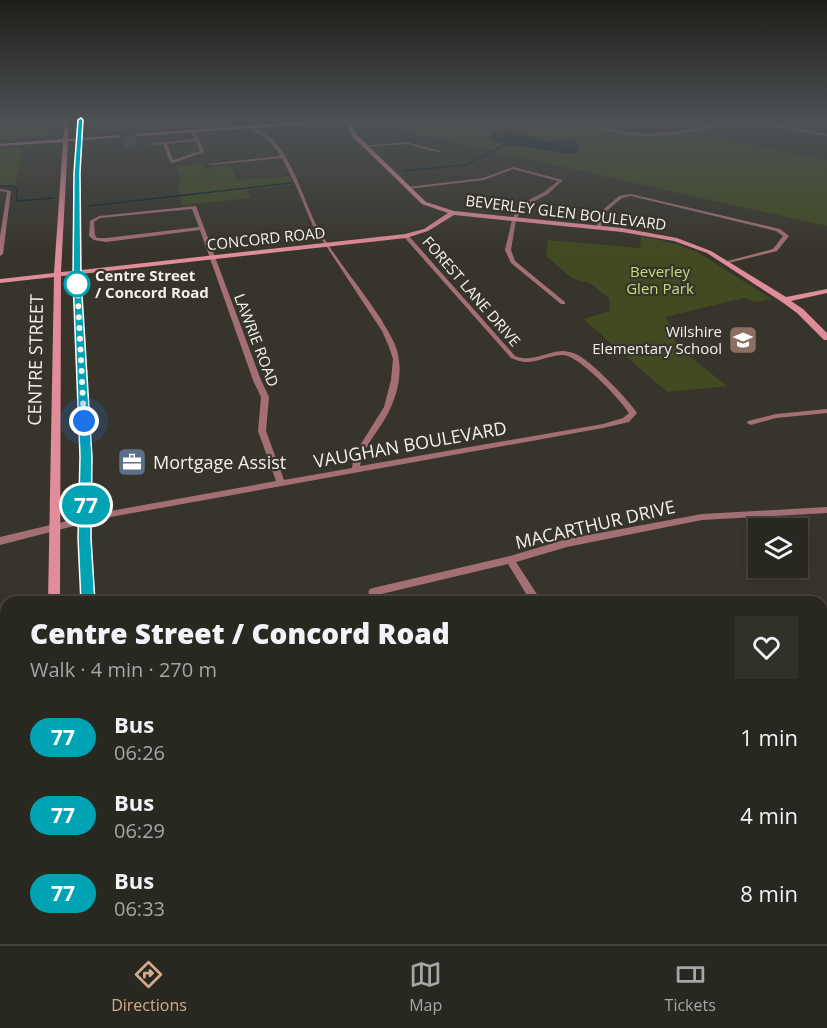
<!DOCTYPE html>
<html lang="en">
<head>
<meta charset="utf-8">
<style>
	body { margin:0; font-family:"Open Sans",sans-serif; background:#313029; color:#f1f3f6; height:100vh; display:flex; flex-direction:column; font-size:22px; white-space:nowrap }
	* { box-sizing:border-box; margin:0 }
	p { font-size:20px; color:#a5a6a5 }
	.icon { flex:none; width:33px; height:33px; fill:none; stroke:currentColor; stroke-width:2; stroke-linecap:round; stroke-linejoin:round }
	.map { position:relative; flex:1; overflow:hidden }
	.panel { position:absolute; left:0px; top:596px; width:828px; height:350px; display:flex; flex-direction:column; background:#292820; border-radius:18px 18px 0 0; box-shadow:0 3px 9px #0003,0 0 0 2px #45443e }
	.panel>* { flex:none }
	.badge { padding:0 12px; border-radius:20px; font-size:21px; line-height:39px }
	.buttons { position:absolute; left:748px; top:518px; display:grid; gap:12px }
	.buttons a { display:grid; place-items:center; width:60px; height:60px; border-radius:0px; background:#292820; box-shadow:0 3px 9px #0003,0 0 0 2px #45443e; font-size:30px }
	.you { position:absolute; width:30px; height:30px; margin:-15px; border:4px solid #fff; border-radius:50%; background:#1a73e8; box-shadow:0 0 0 9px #1a73e833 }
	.map>.badge { position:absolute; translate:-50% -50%; box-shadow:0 0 0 3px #fff }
	.round { display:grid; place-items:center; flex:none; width:63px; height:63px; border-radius:0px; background:#313029 }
	.overview { display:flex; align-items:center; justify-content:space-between; height:102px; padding:0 30px }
	h1 { font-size:28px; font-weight:800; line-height:45px }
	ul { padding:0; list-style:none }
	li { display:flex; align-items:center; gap:18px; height:78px; padding:0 30px }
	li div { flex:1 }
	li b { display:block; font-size:22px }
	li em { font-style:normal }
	li .badge { min-width:66px; font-weight:700; text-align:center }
	.tabs { display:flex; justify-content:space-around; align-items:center; height:84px; border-top:2px solid #45443e; background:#292820; font-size:16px; color:#a5a6a5 }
	.tabs a { display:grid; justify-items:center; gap:3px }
	.tabs .current { color:#d6ab8b }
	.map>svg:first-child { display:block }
	.green { fill:#414a21 }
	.water { fill:#07232d }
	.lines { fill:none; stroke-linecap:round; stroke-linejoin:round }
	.stream { stroke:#07232d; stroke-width:1.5 }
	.street { fill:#a46e75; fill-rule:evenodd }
	.secondary { fill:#e18c99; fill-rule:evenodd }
	.shaded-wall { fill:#3a3130 }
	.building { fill:#534644; stroke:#3a3130; stroke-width:1.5 }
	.line { fill:#00a3b4; stroke:#fff; stroke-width:1.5 }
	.walk { stroke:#f2f1eb; stroke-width:6; stroke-dasharray:0 10.8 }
	.stop-dot { fill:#fff; stroke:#00a3b4; stroke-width:3 }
	.labels { text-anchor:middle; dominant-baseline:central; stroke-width:4.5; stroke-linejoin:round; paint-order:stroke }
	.far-street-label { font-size:15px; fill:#f2f1eb; stroke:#37352b }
	.far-park-label { font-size:15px; fill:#c7dd7d; stroke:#37352b }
	.far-stop-label { font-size:15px; font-weight:bold; fill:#f2f1eb; stroke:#37352b; text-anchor:start }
	.far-poi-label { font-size:15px; fill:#f2f1eb; stroke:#37352b; text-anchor:end }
	.street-label { font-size:18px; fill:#f2f1eb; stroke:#37352b }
	.poi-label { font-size:18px; fill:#f2f1eb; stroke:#37352b; text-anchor:start }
</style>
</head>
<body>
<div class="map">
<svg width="827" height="944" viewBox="0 0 827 944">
	<rect width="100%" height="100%" fill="#37352b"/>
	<g class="green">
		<polygon points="0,120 60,120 53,135 0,140"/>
		<polygon points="89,120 318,120 118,132 89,129"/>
		<path d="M408,120H577C616,142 649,131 690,135C736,140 782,152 827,160V226L367,123Z"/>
		<polygon points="23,148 15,185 0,187 0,150"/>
		<polygon points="202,164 206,169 230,165 237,180 289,176 293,185 246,190 251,198 182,205 177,184 181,180 176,166"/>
		<polygon points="641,236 677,244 697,252 772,299 757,302 744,298 665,317 673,329 667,331 683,351 727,386 667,392 583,319 610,311 609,298 590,283 573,279 546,256 548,240 640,248"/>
	</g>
	<polygon class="water" points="509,131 547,141 574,140 580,147 577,149 578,153 566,154 495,142 489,138 495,132"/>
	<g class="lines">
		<g class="stream">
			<polyline points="570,141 577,135"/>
			<polyline points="404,171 465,165 508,143"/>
			<polyline points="0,186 14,186 17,190 17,201 54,198"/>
			<polyline points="89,206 291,183"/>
		</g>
		<g class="street">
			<path d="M582,120C591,120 600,126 608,128C620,132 632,133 645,133C674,134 702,125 731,123C763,121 796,128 827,134V136C797,131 766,124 736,125C719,126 702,130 685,133C652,138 612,138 582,120Z"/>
			<path d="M252,128C261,130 268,135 275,142C296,166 303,200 318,228C336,260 361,288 381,319C388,332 398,345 399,361C402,381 394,405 383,422C374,436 363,449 360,466L603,424L623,418L629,413C620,399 578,354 562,355C542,356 531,368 511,358L404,237L403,236L406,234L408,235L515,356C531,363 545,352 562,351C566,351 571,352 576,354C590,360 628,399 637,413L629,422L603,428L105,518L0,545V537L105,512L276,481L258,431L261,397L253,380L200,230L106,242L94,240L89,236L90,221L99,216L196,206L261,380L269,397L266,431L284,480L352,468L353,461L359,447L384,407L391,380L393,359L389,347L382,331L313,226L296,186L282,158L210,165L208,164L281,156C272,143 266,136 252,130ZM192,209L199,227L106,238H97L95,235L94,222L100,218Z"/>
			<path d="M194,132L196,133L204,152L173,163L170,162L163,144L151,145L149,144L195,139L192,133ZM196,141L200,151L173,160L167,144Z"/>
			<polygon points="406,142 440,151 438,152 406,144 365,147 363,146"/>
			<polygon points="513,167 563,180 548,194 523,207 516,220 511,250 515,261 565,302 565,304 561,304 511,263 505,250 512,220 519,205 544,192 558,181 513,169 484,180 408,189 406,188 408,187 483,178"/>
			<polygon points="0,189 11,191 3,254 0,256 0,236 7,192 0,191"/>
			<polygon points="631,194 780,229 789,236 777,251 724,264 724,262 773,249 783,236 776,231 631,196 622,198 602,215 601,228 597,229 598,214 619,196"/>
			<polygon points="827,409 827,413 776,418 751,425 747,423 748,421 776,414"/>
			<polygon points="827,507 827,513 702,520 567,547 516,562 542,602 531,602 508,564 373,596 370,595 368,592 370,589 373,588 510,556 567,539 702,514"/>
			<polygon points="827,636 827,646 822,648 822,638"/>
			<polygon points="822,698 827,701 827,716 822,713"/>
			<polygon points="827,815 827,828 822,830 822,817"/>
			<polygon points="351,939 379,939 377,944 349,944"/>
			<polygon points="747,939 762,939 764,944 749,944"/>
		</g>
		<g class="secondary">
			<path d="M65,120H69L68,139L77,138L79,120H83L82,138L325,120H382L350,123L356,134L426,202L454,211L622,228L677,238L711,251L786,297L827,289V293L791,301L803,309L827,333V340H824L797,313L782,302L707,253L674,241L622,232L454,215L428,231L406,238L81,274L91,457V539L94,602H82L79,539L81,457L73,275L61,276L60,602H48L54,277L0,283V279L54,273L63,142L0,146V144L63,139ZM340,122L345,123L352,136L422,204L448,213L424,229L405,234L81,270L80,173L82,140ZM68,141H77L74,173L73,271L61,272Z"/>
			<rect x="43" y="939" width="18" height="5"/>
			<rect x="97" y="939" width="18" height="5"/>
		</g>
	</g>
	<polygon class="shaded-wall" points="135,134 141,156 127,161 124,151"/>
	<polygon class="building" points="135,134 138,146 124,151 121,136"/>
	<linearGradient id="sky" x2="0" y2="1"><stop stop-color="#1e1d18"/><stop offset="0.48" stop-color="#4d5155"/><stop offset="1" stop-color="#4d5155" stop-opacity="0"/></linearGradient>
	<rect width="827" height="252" fill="url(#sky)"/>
	<polygon class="line" points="81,118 83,120 80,173 81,279 92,457 91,538 95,602 93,606 83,606 81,602 78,538 80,457 73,279 74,173 78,120"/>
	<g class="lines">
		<polyline class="walk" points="77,284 77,279 84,421"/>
	</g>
	<defs>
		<g id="school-square" transform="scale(1.5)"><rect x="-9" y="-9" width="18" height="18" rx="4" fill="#8d6e63" stroke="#37352b"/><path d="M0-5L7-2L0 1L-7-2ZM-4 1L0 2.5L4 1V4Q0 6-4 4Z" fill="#fff"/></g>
		<g id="office-square" transform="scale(1.5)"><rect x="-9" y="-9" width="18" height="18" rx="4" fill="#5c6f8a" stroke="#37352b"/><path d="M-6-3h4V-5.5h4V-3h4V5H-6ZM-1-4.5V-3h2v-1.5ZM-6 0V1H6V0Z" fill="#fff"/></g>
	</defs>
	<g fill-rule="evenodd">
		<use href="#school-square" x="743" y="340"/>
		<use href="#office-square" x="132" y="462"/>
	</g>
	<circle class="stop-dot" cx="77" cy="284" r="12"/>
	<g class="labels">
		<g class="far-street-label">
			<text transform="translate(566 212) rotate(7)">BEVERLEY GLEN BOULEVARD</text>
			<text transform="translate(266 238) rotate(-6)">CONCORD ROAD</text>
			<text transform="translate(472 291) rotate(49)">FOREST LANE DRIVE</text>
			<text transform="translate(257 340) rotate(69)">LAWRIE ROAD</text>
		</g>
		<g class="far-park-label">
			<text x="660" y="271">Beverley<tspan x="660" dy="17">Glen Park</tspan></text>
		</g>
		<g class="far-stop-label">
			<text x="95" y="275">Centre Street<tspan x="95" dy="17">/ Concord Road</tspan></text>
		</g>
		<g class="far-poi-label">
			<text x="722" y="331">Wilshire<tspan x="722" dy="17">Elementary School</tspan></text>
		</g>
		<g class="street-label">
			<text transform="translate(35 360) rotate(-89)">CENTRE STREET</text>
			<text transform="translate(410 444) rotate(-10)">VAUGHAN BOULEVARD</text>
			<text transform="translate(595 524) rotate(-13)">MACARTHUR DRIVE</text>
		</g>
		<g class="poi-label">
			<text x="153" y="462">Mortgage Assist</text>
		</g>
	</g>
</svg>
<div class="buttons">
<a><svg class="icon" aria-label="layers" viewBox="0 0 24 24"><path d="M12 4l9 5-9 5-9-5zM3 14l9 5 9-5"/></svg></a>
</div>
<div class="you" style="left:84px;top:421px"></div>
<b class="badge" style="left:86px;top:505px;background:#00a3b4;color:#fff">77</b>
<section class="panel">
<div class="overview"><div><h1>Centre Street / Concord Road</h1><p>Walk · 4 min · 270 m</p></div><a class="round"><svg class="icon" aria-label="heart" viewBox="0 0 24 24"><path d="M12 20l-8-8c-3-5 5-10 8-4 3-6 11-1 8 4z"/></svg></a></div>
<ul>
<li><span class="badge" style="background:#00a3b4;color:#fff">77</span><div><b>Bus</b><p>06:26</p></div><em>1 min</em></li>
<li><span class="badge" style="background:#00a3b4;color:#fff">77</span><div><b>Bus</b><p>06:29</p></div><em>4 min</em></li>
<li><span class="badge" style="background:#00a3b4;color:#fff">77</span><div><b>Bus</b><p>06:33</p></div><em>8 min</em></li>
</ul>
</section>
</div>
<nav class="tabs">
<a class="current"><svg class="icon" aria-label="directions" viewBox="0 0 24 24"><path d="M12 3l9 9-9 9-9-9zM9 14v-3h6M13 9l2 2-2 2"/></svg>Directions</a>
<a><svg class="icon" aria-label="map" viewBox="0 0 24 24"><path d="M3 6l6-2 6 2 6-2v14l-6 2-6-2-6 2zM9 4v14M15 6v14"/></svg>Map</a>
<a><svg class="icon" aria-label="tickets" viewBox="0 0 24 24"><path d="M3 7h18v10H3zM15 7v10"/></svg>Tickets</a>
</nav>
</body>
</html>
